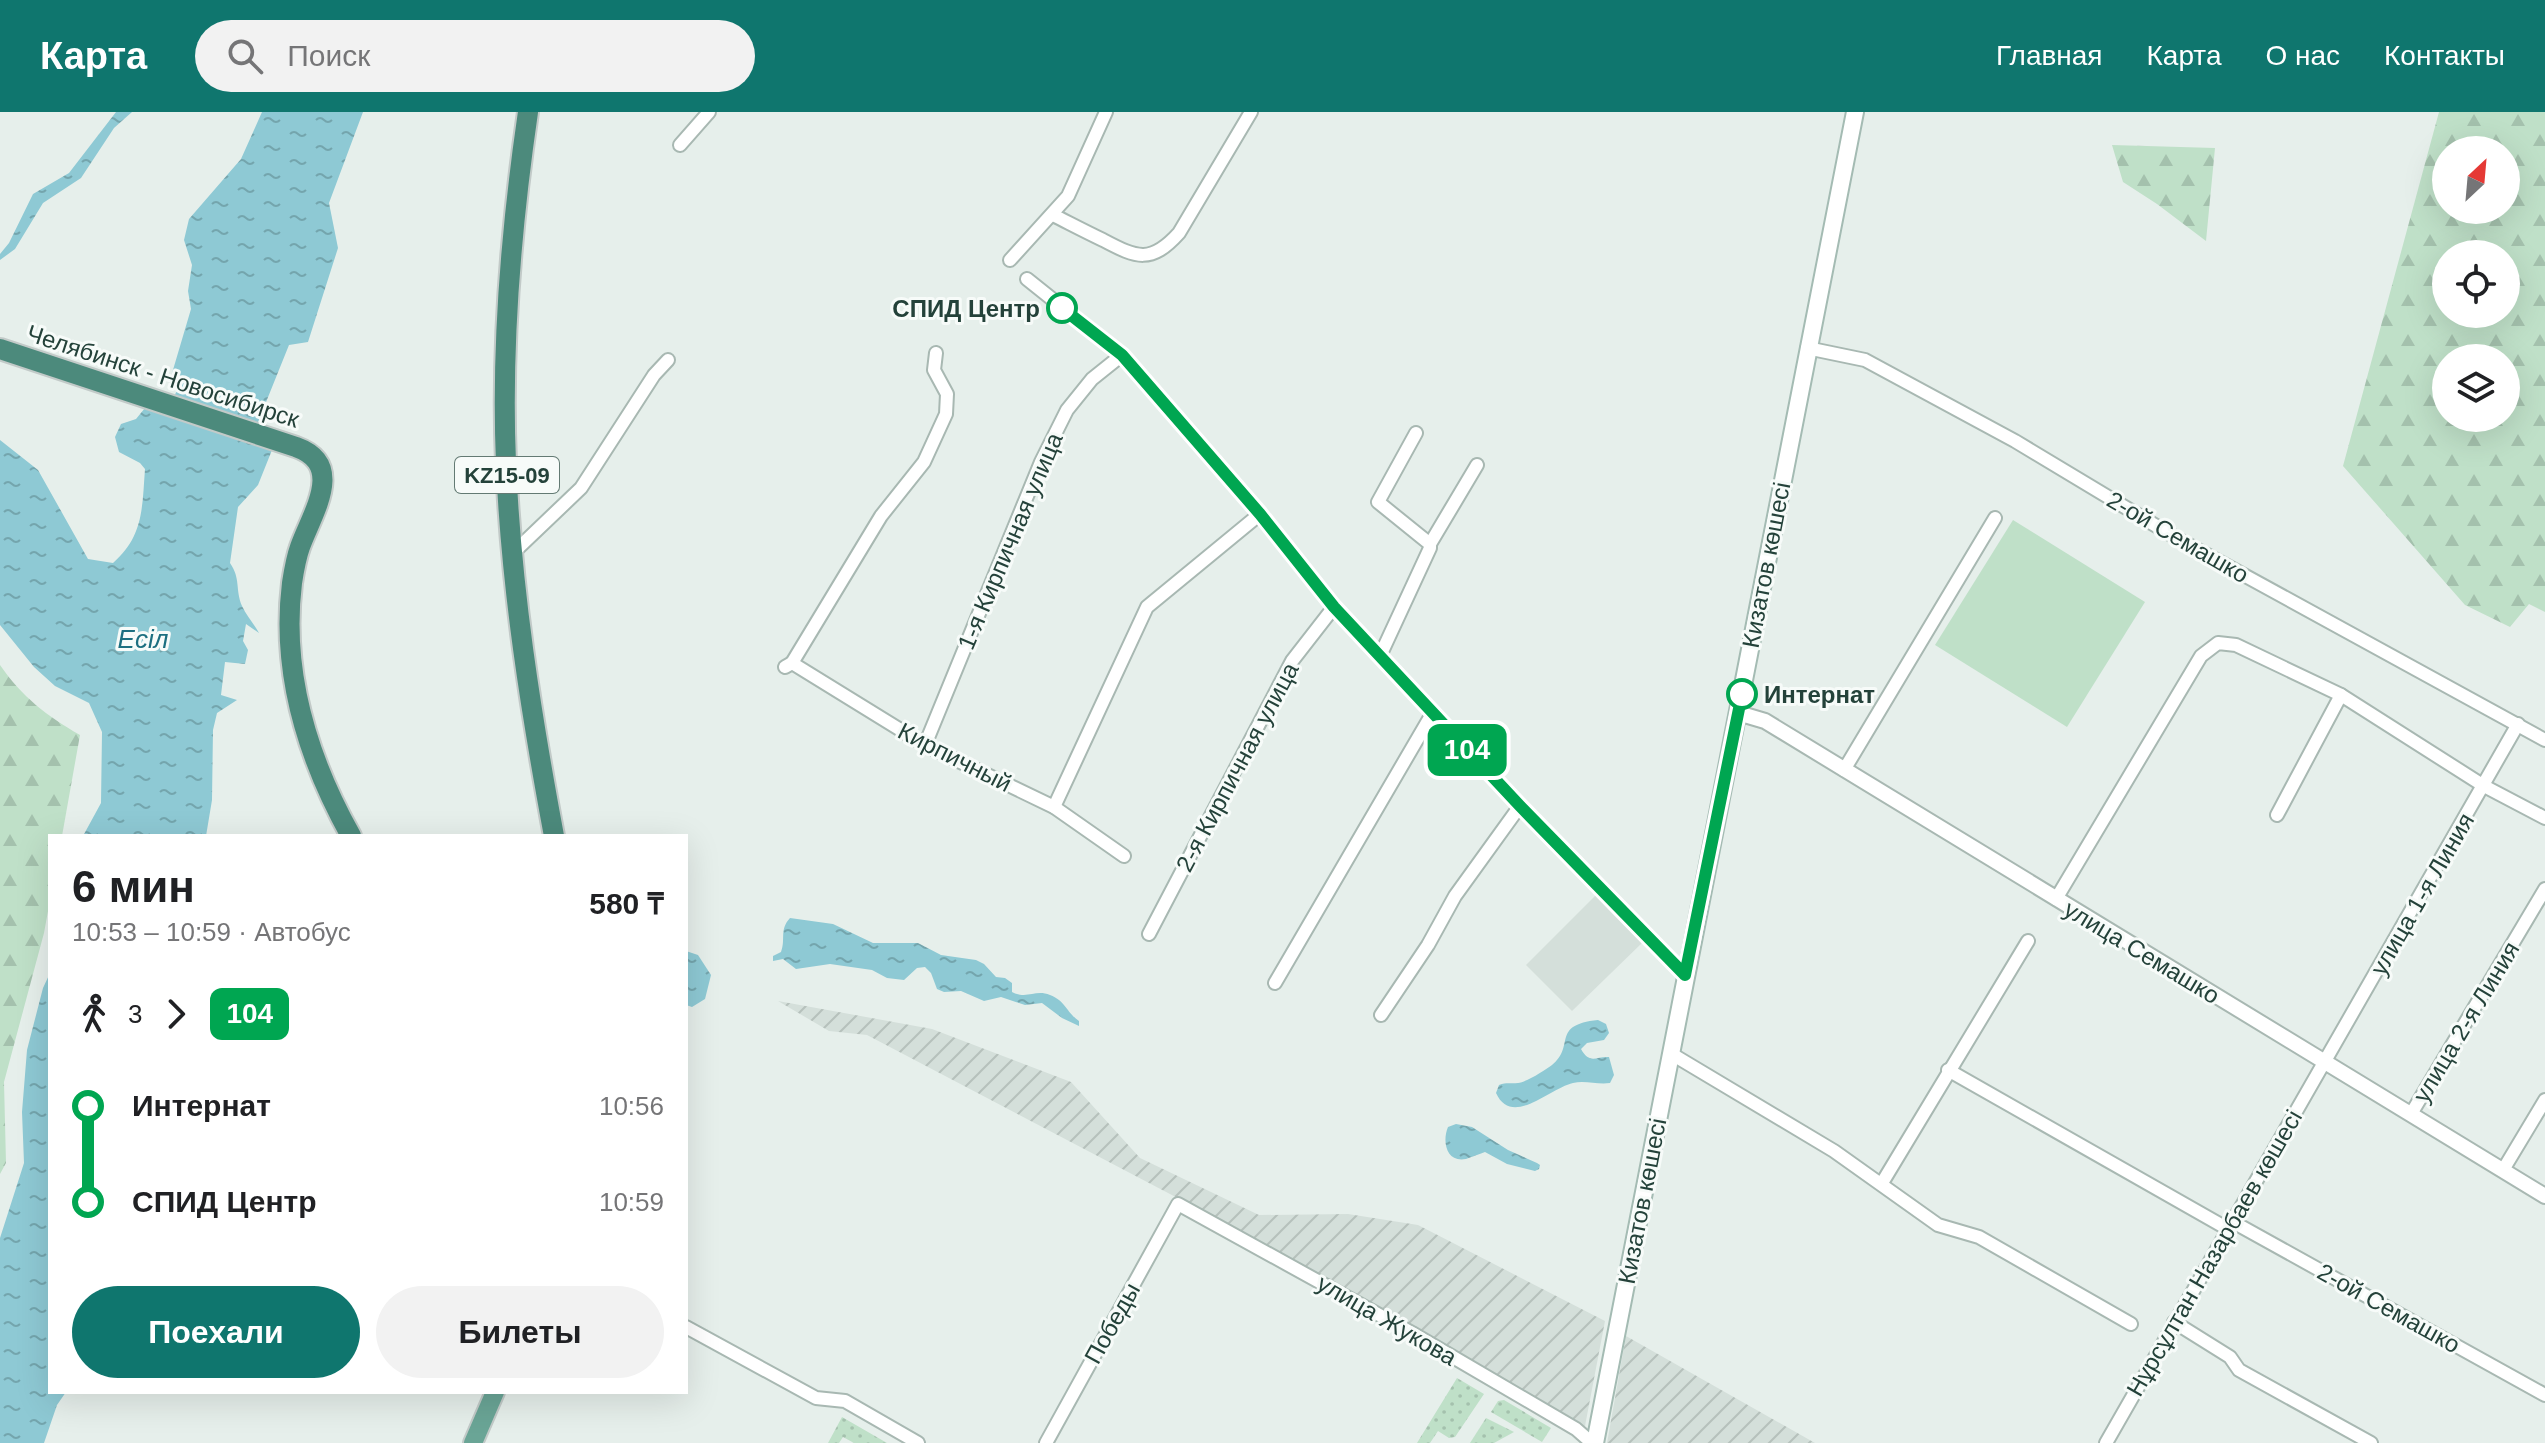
<!DOCTYPE html>
<html lang="ru">
<head>
<meta charset="utf-8">
<style>
	body { margin:0; font-family:Arial,sans-serif; background:#f2f2f2; color:#202124; height:100vh; display:flex; flex-direction:column; font-size:30px; white-space:nowrap }
	* { box-sizing:border-box; margin:0 }
	p { font-size:26px; color:#757577 }
	.icon { flex:none; width:44px; height:44px; fill:none; stroke:currentColor; stroke-width:2; stroke-linecap:round; stroke-linejoin:round }
	.map { position:relative; flex:1; overflow:hidden }
	.panel { position:absolute; left:48px; top:722px; width:640px; height:560px; display:flex; flex-direction:column; background:#fff; border-radius:0px; box-shadow:0 8px 32px #0002 }
	.panel>* { flex:none }
	.badge { padding:0 16px; border-radius:12px; font-size:28px; line-height:52px }
	.needle { width:52px; rotate:26deg }
	.buttons { position:absolute; left:2432px; top:24px; display:grid; gap:16px }
	.buttons a { display:grid; place-items:center; width:88px; height:88px; border-radius:50%; background:#fff; box-shadow:0 8px 32px #0002; font-size:40px }
	.map>.badge { position:absolute; translate:-50% -50%; box-shadow:0 0 0 4px #fff }
	.legs { display:flex; align-items:center; gap:12px; height:88px; padding:0 24px; font-size:26px }
	.legs p { margin-inline-start:auto }
	.overview { display:flex; align-items:center; justify-content:space-between; height:136px; padding:0 24px }
	h1 { font-size:44px; font-weight:700; line-height:60px }
	.action { display:flex; gap:16px; margin-top:auto; padding:16px 24px }
	.action a { flex:1; height:92px; border-radius:48px; background:#0f766e; color:#fff; font-size:32px; font-weight:700; line-height:92px; text-align:center }
	.action a+a { background:#f2f2f2; color:#202124 }
	ul { padding:0 24px; list-style:none }
	li { display:flex; align-items:center; gap:28px; height:96px; font-size:30px }
	li i { display:grid; place-items:center; width:12px; height:100%; margin:0 10px; background:currentColor }
	li i::after { content:''; width:20px; height:20px; margin:-10px; border:6px solid; border-radius:50%; background:#fff }
	li p { margin-inline-start:auto }
	li:first-child i { background:linear-gradient(#0000 50%,currentColor 0) }
	li:last-child i { background:linear-gradient(currentColor 50%,#0000 0) }
	header { display:flex; align-items:center; gap:48px; box-sizing:border-box; height:112px; padding:0 40px; background:#0f766e; color:#fff }
	header strong { font-size:38px }
	nav { display:flex; gap:44px; margin-inline-start:auto; font-size:28px }
	.search { width:560px; height:72px; background:#f2f2f2; display:flex; align-items:center; gap:20px; box-sizing:border-box; padding:0 28px; border-radius:44px; color:#757577; font-size:30px }
	.map>svg:first-child { display:block }
	.built { fill:#d4dfda }
	.industrial { fill:url(#industrial-furrows) }
	.grass { fill:url(#grass-dots) }
	.forest { fill:url(#forest-firs); fill-rule:evenodd }
	.green { fill:#bfe0c8 }
	.water { fill:url(#water-ripples) }
	.lines { fill:none; stroke-linecap:round; stroke-linejoin:round }
	.minor-casing { stroke:#a8b8b2; stroke-width:16 }
	.tertiary-casing { stroke:#a8b8b2; stroke-width:18 }
	.secondary-casing { stroke:#a4bbb3; stroke-width:20 }
	.primary-casing { stroke:#c2cac8; stroke-width:22 }
	.trunk-casing { stroke:#c2cac8; stroke-width:24 }
	.minor { stroke:#fff; stroke-width:12 }
	.tertiary { stroke:#fff; stroke-width:14 }
	.secondary { stroke:#fff; stroke-width:16 }
	.primary { stroke:#6aa596; stroke-width:18 }
	.trunk { stroke:#4c8a7c; stroke-width:20 }
	.line-1-casing { stroke:#fff; stroke-width:18 }
	.line-1 { stroke:#00a651; stroke-width:12 }
	.stop-1-dot { fill:#fff; stroke:#00a651; stroke-width:4 }
	.labels { text-anchor:middle; dominant-baseline:central; stroke-width:6; stroke-linejoin:round; paint-order:stroke }
	.shield { fill:#f7fbf9; stroke:#637a73; stroke-width:2 }
	.shield-label { font-size:22px; font-weight:bold; fill:#24423a }
	.stop-label { font-size:24px; font-weight:bold; fill:#24423a; stroke:#f7fbf9; text-anchor:end }
	.street-label { font-size:24px; fill:#24423a; stroke:#f7fbf9 }
	.water-label { font-size:26px; font-style:italic; fill:#1c6f80; stroke:#f7fbf9 }
</style>
</head>
<body>
<header>
<strong>Карта</strong>
<div class="search"><svg class="icon" aria-label="search" viewBox="0 0 24 24"><circle cx="10" cy="10" r="6"/><path d="M15 15l6 6"/></svg>Поиск</div>
<nav><a>Главная</a><a>Карта</a><a>О нас</a><a>Контакты</a></nav>
</header>
<div class="map">
<svg width="2545" height="1331" viewBox="0 0 2545 1331">
	<defs>
		<pattern id="industrial-furrows" width="10" height="10" patternUnits="userSpaceOnUse" patternTransform="scale(2)"><rect width="10" height="10" fill="#d4dfda"/><path d="M-1 1l2-2M0 10L10 0M9 11l2-2" fill="none" stroke="#b6c1bc"/></pattern>
		<pattern id="grass-dots" width="8" height="8" patternUnits="userSpaceOnUse" patternTransform="scale(2)"><rect width="8" height="8" fill="#bfe0c8"/><path d="M2 2h.1M6 6h.1" fill="none" stroke="#a4c1ad" stroke-width="1.8" stroke-linecap="round"/></pattern>
		<pattern id="forest-firs" width="22" height="20" patternUnits="userSpaceOnUse" patternTransform="scale(2)"><rect width="22" height="20" fill="#bfe0c8"/><path d="M5 1l3.5 6h-7zM16 11l3.5 6h-7z" fill="#a4c1ad"/></pattern>
		<pattern id="water-ripples" width="26" height="14" patternUnits="userSpaceOnUse" patternTransform="scale(2)"><rect width="26" height="14" fill="#8ec9d4"/><path d="M2 4q2-2 4 0t4 0M15 11q2-2 4 0t4 0" fill="none" stroke="#74a5ad"/></pattern>
	</defs>
	<rect width="100%" height="100%" fill="#e6efeb"/>
	<polygon class="built" points="1597,782 1644,829 1572,899 1526,853"/>
	<g class="industrial">
		<polygon points="778,889 932,917 1071,970 1140,1046 1259,1103 1348,1102 1418,1113 1605,1209 1585,1314 1250,1124 867,923 829,919"/>
		<polygon points="1626,1224 1815,1331 1607,1331"/>
	</g>
	<g class="grass">
		<polygon points="1457,1266 1484,1282 1455,1325 1449,1326 1438,1319 1430,1331 1417,1331"/>
		<polygon points="1504,1288 1551,1316 1542,1330 1491,1300 1498,1289"/>
		<polygon points="842,1305 887,1331 854,1331 843,1325 839,1331 828,1331"/>
		<polygon points="1486,1306 1514,1320 1494,1331 1470,1331"/>
	</g>
	<g class="forest">
		<path d="M2439,0H2545V500L2529,492L2510,515L2465,493L2343,354ZM2506,38V98H2446V38ZM2506,142V202H2446V142ZM2446,246H2506V306H2446Z"/>
		<polygon points="2112,33 2215,36 2206,129 2157,92 2123,70"/>
		<path d="M0,553C22,585 47,604 80,623L62,724H50V788L44,821L4,970L6,1051L0,1062Z"/>
	</g>
	<polygon class="green" points="2013,408 2145,490 2067,615 1935,533"/>
	<g class="water">
		<polygon points="116,0 132,0 114,16 81,66 43,91 15,137 0,148 0,142 9,131 33,82 69,61"/>
		<path d="M262,0H363L329,91L338,136L308,230L289,233L250,330L272,338L258,373L238,395L230,451C241,467 235,477 242,494C246,503 254,512 259,521L246,512L243,529L248,538L245,552L225,550L221,583L237,588L217,601L213,618L212,688L206,724H83L101,691L102,620L89,591L55,574L34,555L0,513V328L38,358L88,447L113,451C144,424 142,395 145,357L140,351L119,340L115,325L121,312L136,307L145,296L166,302L179,274L170,268L191,197L188,179L192,153L184,128L189,107L241,47Z"/>
		<path d="M790,806L833,812L873,831H918L941,843L976,848L984,852L996,865L1005,866L1012,871V880C1027,888 1035,877 1050,883C1066,889 1066,900 1079,909V914L1062,906L1042,891L1025,893L1001,885L984,889L961,879L944,880L937,877L931,861L925,855L917,856L904,868L887,866L872,858L830,852L796,857L783,847L773,849V844L781,840C786,827 779,818 790,806Z"/>
		<polygon points="686,839 698,843 711,863 705,887 692,895 686,893"/>
		<polygon points="50,861 50,1280 66,1280 57,1293 44,1331 0,1331 0,1126 24,1051 22,1000 27,938 43,876"/>
		<path d="M1598,908L1606,912L1609,921L1604,928L1587,931L1581,937C1590,953 1596,944 1609,945L1614,963L1610,971C1598,973 1585,968 1573,971C1550,976 1512,1016 1496,981L1499,973C1507,970 1510,972 1518,971C1527,970 1545,958 1552,953C1576,934 1550,913 1598,908Z"/>
		<path d="M1456,1012L1472,1015L1508,1038L1537,1051L1540,1053L1539,1057L1535,1059L1507,1052L1485,1040C1479,1042 1472,1045 1466,1047C1446,1051 1442,1029 1448,1015Z"/>
	</g>
	<g class="lines">
		<g class="minor-casing">
			<g id="minor">
				<polyline points="680,33 709,0"/>
				<path d="M1053,103C1069,111 1086,120 1103,128C1137,146 1151,152 1179,121L1251,0"/>
				<polyline points="1010,148 1068,84 1106,0"/>
				<polyline points="1027,167 1122,243 1260,402 1334,495 1520,694 1685,863"/>
				<polyline points="1807,236 1865,248 2015,329 2178,427 2545,628"/>
				<polyline points="1430,432 1477,353"/>
				<polyline points="514,440 581,376 654,263 668,248"/>
				<polyline points="1380,544 1430,436 1430,432 1378,390 1416,321"/>
				<polyline points="792,551 881,404 924,350 946,302 947,282 934,258 936,241"/>
				<polyline points="785,555 792,551 925,633 1054,695 1124,744"/>
				<polyline points="925,633 1041,350 1067,298 1092,267 1122,243"/>
				<polyline points="1844,658 1995,406"/>
				<polyline points="1054,695 1147,495 1260,402"/>
				<polyline points="2277,703 2341,583"/>
				<polyline points="2056,787 2201,544 2218,531 2236,533 2341,583 2484,674 2545,706"/>
				<polyline points="1149,822 1292,549 1334,495"/>
				<polyline points="1275,871 1432,602"/>
				<polyline points="1381,903 1428,833 1455,784 1520,694"/>
				<polyline points="1670,941 1834,1039 1938,1113 1979,1125 2131,1212"/>
				<polyline points="1948,958 2228,1117"/>
				<polyline points="2411,1002 2545,777"/>
				<polyline points="2503,1058 2545,988"/>
				<polyline points="1882,1071 2028,829"/>
				<polyline points="2233,1110 2545,1283"/>
				<polyline points="2174,1210 2230,1245 2239,1258 2371,1331"/>
				<polyline points="686,1215 816,1286 845,1289 918,1331"/>
				<polyline points="1046,1331 1178,1092 1412,1221 1576,1317 1592,1331"/>
				<polyline points="2106,1331 2518,612"/>
			</g>
		</g>
		<g class="tertiary-casing">
			<polyline id="tertiary" points="1738,601 1765,609 2545,1084"/>
		</g>
		<g class="secondary-casing">
			<polyline id="secondary" points="1595,1331 1855,0"/>
		</g>
		<g class="primary-casing">
			<polyline id="primary" points="473,1331 495,1280"/>
		</g>
		<g class="trunk-casing">
			<g id="trunk">
				<path d="M528,0C511,116 501,234 506,351C511,476 531,601 554,724"/>
				<path d="M0,237L296,335C346,353 312,401 300,435C296,446 294,458 292,471C281,560 308,647 351,724"/>
			</g>
		</g>
		<use href="#minor" class="minor"/>
		<use href="#tertiary" class="tertiary"/>
		<use href="#secondary" class="secondary"/>
		<use href="#primary" class="primary"/>
		<use href="#trunk" class="trunk"/>
	</g>
	<g class="lines">
		<g class="line-1-casing">
			<polyline id="line-1" points="1062,196 1122,243 1260,402 1334,495 1520,694 1685,863 1742,582"/>
		</g>
		<use href="#line-1" class="line-1"/>
	</g>
	<g class="stop-1-dot">
		<circle cx="1062" cy="196" r="14"/>
		<circle cx="1742" cy="582" r="14"/>
	</g>
	<g class="labels">
		<rect class="shield" x="455" y="345" width="104" height="36" rx="6"/>
		<g class="shield-label">
			<text x="507" y="363">KZ15-09</text>
		</g>
		<g class="stop-label">
			<text x="1040" y="196">СПИД Центр</text>
			<text x="1764" y="582" text-anchor="start">Интернат</text>
		</g>
		<g class="street-label">
			<text transform="translate(163 264) rotate(18)">Челябинск - Новосибирск</text>
			<text transform="translate(2178 425) rotate(30)">2-ой Семашко</text>
			<text transform="translate(1010 429) rotate(-67)">1-я Кирпичная улица</text>
			<text transform="translate(1766 453) rotate(-79)">Кизатов көшесі</text>
			<text transform="translate(955 645) rotate(27)">Кирпичный</text>
			<text transform="translate(1237 655) rotate(-62)">2-я Кирпичная улица</text>
			<text transform="translate(2422 782) rotate(-60)">улица 1-я Линия</text>
			<text transform="translate(2142 840) rotate(31)">улица Семашко</text>
			<text transform="translate(2466 910) rotate(-59)">улица 2-я Линия</text>
			<text transform="translate(1642 1089) rotate(-79)">Кизатов көшесі</text>
			<text transform="translate(2214 1141) rotate(-60)">Нұрсұлтан Назарбаев көшесі</text>
			<text transform="translate(2389 1196) rotate(29)">2-ой Семашко</text>
			<text transform="translate(1387 1208) rotate(30)">улица Жукова</text>
			<text transform="translate(1112 1211) rotate(-61)">Победы</text>
		</g>
		<g class="water-label">
			<text x="143" y="527">Есіл</text>
		</g>
	</g>
</svg>
<div class="buttons">
<a><svg class="needle" viewBox="-14 -14 28 28"><path d="M0-13l5 13h-10z" fill="#e53935"/><path d="M0 13l5-13h-10z" fill="#757577"/></svg></a>
<a><svg class="icon" aria-label="locate" viewBox="0 0 24 24"><circle cx="12" cy="12" r="6"/><path d="M12 2v4M12 18v4M2 12h4M18 12h4"/></svg></a>
<a><svg class="icon" aria-label="layers" viewBox="0 0 24 24"><path d="M12 4l9 5-9 5-9-5zM3 14l9 5 9-5"/></svg></a>
</div>
<b class="badge" style="left:1467px;top:638px;background:#00a651;color:#fff">104</b>
<section class="panel">
<div class="overview"><div><h1>6 мин</h1><p>10:53 – 10:59 · Автобус</p></div><b>580 ₸</b></div>
<div class="legs"><svg class="icon" aria-label="walk" viewBox="0 0 24 24"><circle cx="13" cy="4" r="2"/><path d="M13 8l-2 6 4 7M11 14l-3 7M7 12l3-4h3l4 4"/></svg>3<svg class="icon" aria-label="forward" viewBox="0 0 24 24"><path d="M9 5l7 7-7 7"/></svg><b class="badge" style="background:#00a651;color:#fff">104</b></div>
<ul>
<li><i style="color:#00a651"></i><b>Интернат</b><p>10:56</p></li>
<li><i style="color:#00a651"></i><b>СПИД Центр</b><p>10:59</p></li>
</ul>
<div class="action"><a>Поехали</a><a>Билеты</a></div>
</section>
</div>
</body>
</html>
